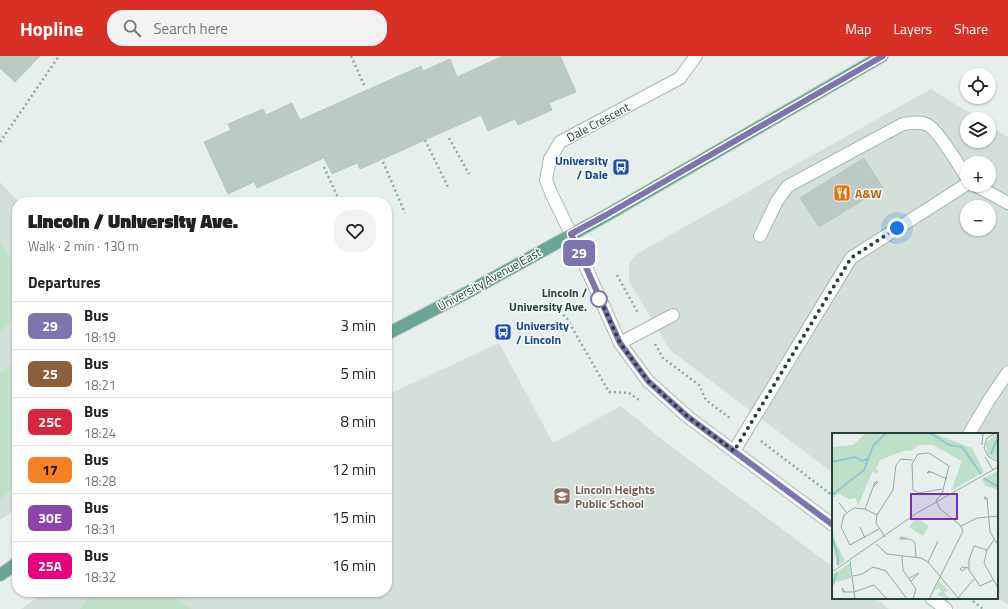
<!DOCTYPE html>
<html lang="en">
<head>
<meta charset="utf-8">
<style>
	body { margin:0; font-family:"Titillium Web",sans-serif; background:#f2f2f2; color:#222; height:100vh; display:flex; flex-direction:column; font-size:15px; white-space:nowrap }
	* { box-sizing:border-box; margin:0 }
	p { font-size:13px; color:#767676 }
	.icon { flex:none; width:22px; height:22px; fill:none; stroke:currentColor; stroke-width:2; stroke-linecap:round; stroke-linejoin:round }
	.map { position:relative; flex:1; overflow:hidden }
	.panel { position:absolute; left:12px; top:141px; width:380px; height:400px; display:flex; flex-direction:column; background:#fff; border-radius:16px; box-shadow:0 1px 3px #0004 }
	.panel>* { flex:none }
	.badge { padding:0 8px; border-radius:6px; font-size:14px; line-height:26px }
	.buttons { position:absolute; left:960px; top:12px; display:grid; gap:8px }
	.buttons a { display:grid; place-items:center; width:36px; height:36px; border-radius:50%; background:#fff; box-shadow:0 1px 3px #0004; font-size:20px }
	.you { position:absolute; width:20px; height:20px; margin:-10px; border:3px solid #fff; border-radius:50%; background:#1a73e8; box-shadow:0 0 0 6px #1a73e833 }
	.map>.badge { position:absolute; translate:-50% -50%; box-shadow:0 0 0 2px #fff }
	h2 { padding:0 16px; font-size:15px; line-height:36px }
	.round { display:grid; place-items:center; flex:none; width:42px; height:42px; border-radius:16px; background:#f2f2f2 }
	.head { display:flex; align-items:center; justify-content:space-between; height:68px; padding:0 16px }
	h1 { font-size:19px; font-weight:800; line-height:30px }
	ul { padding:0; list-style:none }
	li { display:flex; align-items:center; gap:12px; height:48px; padding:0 16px; border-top:1px solid #e0e0e0 }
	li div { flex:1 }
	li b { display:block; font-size:15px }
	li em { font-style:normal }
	li .badge { min-width:44px; font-weight:700; text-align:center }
	header { display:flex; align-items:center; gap:24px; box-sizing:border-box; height:56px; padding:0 20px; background:#d93025; color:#fff }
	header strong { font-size:19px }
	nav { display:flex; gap:22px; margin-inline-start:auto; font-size:14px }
	.search { width:280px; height:36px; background:#f2f2f2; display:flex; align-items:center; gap:10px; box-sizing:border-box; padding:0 14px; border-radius:16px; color:#767676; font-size:15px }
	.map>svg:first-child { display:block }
	.built { fill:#d4dfda; fill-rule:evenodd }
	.green { fill:#bfe0c8 }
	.building { fill:#bbcac4; stroke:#b8c9c2 }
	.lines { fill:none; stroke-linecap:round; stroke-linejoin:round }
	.minor-casing { stroke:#a8b8b2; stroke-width:14 }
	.major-casing { stroke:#c2cac8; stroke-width:14 }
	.path { stroke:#86b3a5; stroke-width:2.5; stroke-dasharray:2 3; stroke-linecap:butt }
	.minor { stroke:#fff; stroke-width:12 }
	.major { stroke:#6aa596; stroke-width:12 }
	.line-casing { stroke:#fff; stroke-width:9 }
	.line { stroke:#7e74ae; stroke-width:6 }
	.walk { stroke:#24423a; stroke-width:4; stroke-dasharray:0 7.2 }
	.stop-dot { fill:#fff; stroke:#7e74ae; stroke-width:2 }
	.labels { text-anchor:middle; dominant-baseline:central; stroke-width:3; stroke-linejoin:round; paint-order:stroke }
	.street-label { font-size:12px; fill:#24423a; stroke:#f7fbf9 }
	.transit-label { font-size:12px; font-weight:bold; fill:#164399; stroke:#f7fbf9; text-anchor:end }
	.food-label { font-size:12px; font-weight:bold; fill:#c56008; stroke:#f7fbf9; text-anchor:start }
	.stop-label { font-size:12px; font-weight:bold; fill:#24423a; stroke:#f7fbf9; text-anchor:end }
	.education-label { font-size:12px; font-weight:bold; fill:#785e54; stroke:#f7fbf9; text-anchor:start }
	.inset-river { fill:none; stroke:#8ec9d4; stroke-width:2 }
	.inset-road { fill:none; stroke:#98aaa4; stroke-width:1 }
	.view { fill:#7b2cbf; fill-opacity:0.15; stroke:#7b2cbf; stroke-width:2 }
	.inset-edge { fill:none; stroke:#24423a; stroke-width:2 }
</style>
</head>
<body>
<header>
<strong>Hopline</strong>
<div class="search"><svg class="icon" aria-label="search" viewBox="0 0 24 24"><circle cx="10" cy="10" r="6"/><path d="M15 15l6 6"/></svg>Search here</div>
<nav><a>Map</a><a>Layers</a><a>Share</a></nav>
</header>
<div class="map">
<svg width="1008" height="553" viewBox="0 0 1008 553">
	<rect width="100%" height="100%" fill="#e6efeb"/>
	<g class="built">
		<path d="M931,33L979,63H967V85H989V70L1008,81V549L997,541V378H833V417L670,294L629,225V207L638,197ZM967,107H989V129H967ZM967,151H989V173H967Z"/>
		<polygon points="0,126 19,146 17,146 17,452 0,464"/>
		<polygon points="499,287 553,387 621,350 664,385 833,511 833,542 875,542 889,553 21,553 45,536 387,536 387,339"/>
	</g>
	<g class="green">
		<polygon points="0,187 17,209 17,262 0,275"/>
		<polygon points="17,305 17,430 0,443 0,318"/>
		<polygon points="91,536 166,536 192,553 80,553"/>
	</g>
	<g class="building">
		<polygon points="0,0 40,0 15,26 0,12"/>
		<polygon points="503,0 560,0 576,36 549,47 552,54 518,69 515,63 488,75 481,59 360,113 357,107 332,118 324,102 257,132 254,126 228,138 204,86 231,74 228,68 263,53 266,59 292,47 300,64 421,10 423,15 450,3 457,21"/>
		<polygon points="864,102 883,132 819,171 800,142"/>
	</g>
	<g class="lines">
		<g class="minor-casing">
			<g id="minor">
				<polyline points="696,0 680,22 560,86 550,103 546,124 552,139 571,178 620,287 648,325 688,361 833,469"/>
				<polyline points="975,129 1008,147"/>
				<path d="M760,180L777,145L788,130L903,68C912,67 920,65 928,69C938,74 960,111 967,122"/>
				<polyline points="620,287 673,259"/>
				<polyline points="969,378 989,344 1008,316"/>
				<polyline points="734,395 851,202 967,128"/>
				<polyline points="931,542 946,553"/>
			</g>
		</g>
		<g class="major-casing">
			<g id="major">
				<polyline points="387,278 468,236 607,159 882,0"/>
				<polyline points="0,519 17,507"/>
			</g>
		</g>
		<g class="path">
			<polyline points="351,0 364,29"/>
			<polyline points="449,82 469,118"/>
			<polyline points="425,84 448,131"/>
			<polyline points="0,86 59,0"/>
			<polyline points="383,106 405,157"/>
			<polyline points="324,111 340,146"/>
			<polyline points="617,219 638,257"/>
			<polyline points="559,256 566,261 609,336 629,337 639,344"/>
			<polyline points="655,288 663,302 699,329 706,344 731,363"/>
			<polyline points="761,385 833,440"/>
			<polyline points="969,542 983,553"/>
		</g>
		<use href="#minor" class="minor"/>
		<use href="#major" class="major"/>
	</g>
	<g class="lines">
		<g class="line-casing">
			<polyline id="line" points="833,469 688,361 648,325 620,287 571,178 606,159 883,0"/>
		</g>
		<use href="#line" class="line"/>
		<polyline class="walk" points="599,243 599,241 620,287 648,325 688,361 734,395 851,202 897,172"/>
	</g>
	<defs>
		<g id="bus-square" transform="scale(0.9)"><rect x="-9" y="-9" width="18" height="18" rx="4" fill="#1a4fb4" stroke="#f7fbf9"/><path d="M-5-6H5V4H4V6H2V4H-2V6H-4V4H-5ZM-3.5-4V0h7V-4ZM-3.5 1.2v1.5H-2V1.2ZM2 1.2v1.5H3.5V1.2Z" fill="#fff"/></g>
		<g id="restaurant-square" transform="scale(0.9)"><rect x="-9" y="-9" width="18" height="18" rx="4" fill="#e8710a" stroke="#f7fbf9"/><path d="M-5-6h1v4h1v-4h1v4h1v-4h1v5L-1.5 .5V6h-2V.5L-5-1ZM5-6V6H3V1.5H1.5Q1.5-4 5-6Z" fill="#fff"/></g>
		<g id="school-square" transform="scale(0.9)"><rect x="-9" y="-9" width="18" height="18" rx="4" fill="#8d6e63" stroke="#f7fbf9"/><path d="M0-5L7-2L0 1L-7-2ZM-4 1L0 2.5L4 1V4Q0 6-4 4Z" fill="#fff"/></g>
	</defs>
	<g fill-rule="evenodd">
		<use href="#bus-square" x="621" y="111"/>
		<use href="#restaurant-square" x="842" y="137"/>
		<use href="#bus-square" x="503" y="276"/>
		<use href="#school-square" x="562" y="440"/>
	</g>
	<circle class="stop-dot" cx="599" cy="243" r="8"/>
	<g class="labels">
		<g class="street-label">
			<text transform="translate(598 66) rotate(-28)">Dale Crescent</text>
			<text transform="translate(489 223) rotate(-29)">University Avenue East</text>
		</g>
		<g class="transit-label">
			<text x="608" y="104">University<tspan x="608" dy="14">/ Dale</tspan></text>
			<text x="516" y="269" text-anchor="start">University<tspan x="516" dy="14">/ Lincoln</tspan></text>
		</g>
		<g class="food-label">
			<text x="855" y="137">A&amp;W</text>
		</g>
		<g class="stop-label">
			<text x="587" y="236">Lincoln /<tspan x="587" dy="14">University Ave.</tspan></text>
		</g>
		<g class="education-label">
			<text x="575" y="433">Lincoln Heights<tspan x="575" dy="14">Public School</tspan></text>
		</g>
	</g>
	<g transform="translate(832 377)">
		<rect width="166" height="166" fill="#e6efeb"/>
		<path d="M34,0H101L140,15L152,39L119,58L130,28L101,12H87L79,18L74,17L48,27L44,36L46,38L45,40L40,39L26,73L24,65L17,66L7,61L0,65V14L21,12ZM163,2H166V27L155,21L154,10ZM166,38V57L154,53L150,46ZM84,84L97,93L91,103L77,94ZM0,90L3,108L13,128L5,133L0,110ZM18,130L19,145L4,149L0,155V142ZM107,148L116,157L112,160L118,166L105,162L109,159L107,155L102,158Z" fill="#bfe0c8"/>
		<path class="inset-river" d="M98,0L117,12L130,14L149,41M159,21L166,4M0,29L23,24L30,28L35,26M152,45L166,54M0,62L32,37L41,13L54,0M0,104L6,123V132M0,153L5,139"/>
		<path class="inset-road" d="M164,0L155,5L152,15L156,23L166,29M150,12L151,0M153,24L161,37M99,39L95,40L97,38L115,46M154,67L152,64L155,65L158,99L166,112M9,72L7,70L14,79M33,76L43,49H46L42,53M45,82L33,76L22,75L12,82L9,94L18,112L47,96M129,93L145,85L166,83M28,94L33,105M53,104L44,90L45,82L61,57L64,32L69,26L81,27M75,106H68L69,104L80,107L83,110L84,124M162,107L155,117L152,130L166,155M44,111L55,121L89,125L96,129L127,166M155,117L142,113L137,127V137L148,153L161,147M70,123L71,137L84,156L81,166M18,128L23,166M96,129L106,108M134,135L130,138L128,136L130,134L137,135M0,139L85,80L166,34M21,143L30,141L41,134L54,138L75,166M77,145L87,140L79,148M13,159L10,155L11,159H22L42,152L55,166M126,165L142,146M97,166L131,98L128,92L108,76L104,67L110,61L117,33L97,20L86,21L80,31L81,57L87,60L110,56"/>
		<path class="view" d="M79,61H125V86H79Z"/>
		<rect width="166" height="166" class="inset-edge"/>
	</g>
</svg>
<div class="buttons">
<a><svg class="icon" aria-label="locate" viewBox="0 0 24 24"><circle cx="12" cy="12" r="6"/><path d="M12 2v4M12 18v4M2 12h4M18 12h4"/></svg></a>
<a><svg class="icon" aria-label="layers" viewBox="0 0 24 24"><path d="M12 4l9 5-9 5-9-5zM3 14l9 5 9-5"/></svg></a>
<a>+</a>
<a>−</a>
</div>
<div class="you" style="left:897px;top:172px"></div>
<b class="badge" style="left:579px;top:197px;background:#7e74ae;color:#fff">29</b>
<section class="panel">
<div class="head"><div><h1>Lincoln / University Ave.</h1><p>Walk · 2 min · 130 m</p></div><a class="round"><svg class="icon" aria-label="heart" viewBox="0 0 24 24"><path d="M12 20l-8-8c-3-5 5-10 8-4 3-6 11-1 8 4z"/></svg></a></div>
<h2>Departures</h2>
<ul>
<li><span class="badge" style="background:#7e74ae;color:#fff">29</span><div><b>Bus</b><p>18:19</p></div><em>3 min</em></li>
<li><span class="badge" style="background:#8b5e3c;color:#fff">25</span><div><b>Bus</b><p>18:21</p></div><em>5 min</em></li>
<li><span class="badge" style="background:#d7263d;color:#fff">25C</span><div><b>Bus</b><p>18:24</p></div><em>8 min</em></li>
<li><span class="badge" style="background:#f78025;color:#111">17</span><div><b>Bus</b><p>18:28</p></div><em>12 min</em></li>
<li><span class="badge" style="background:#8e44ad;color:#fff">30E</span><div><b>Bus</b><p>18:31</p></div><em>15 min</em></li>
<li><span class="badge" style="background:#e6007e;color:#fff">25A</span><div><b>Bus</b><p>18:32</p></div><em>16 min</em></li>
</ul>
</section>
</div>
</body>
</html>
